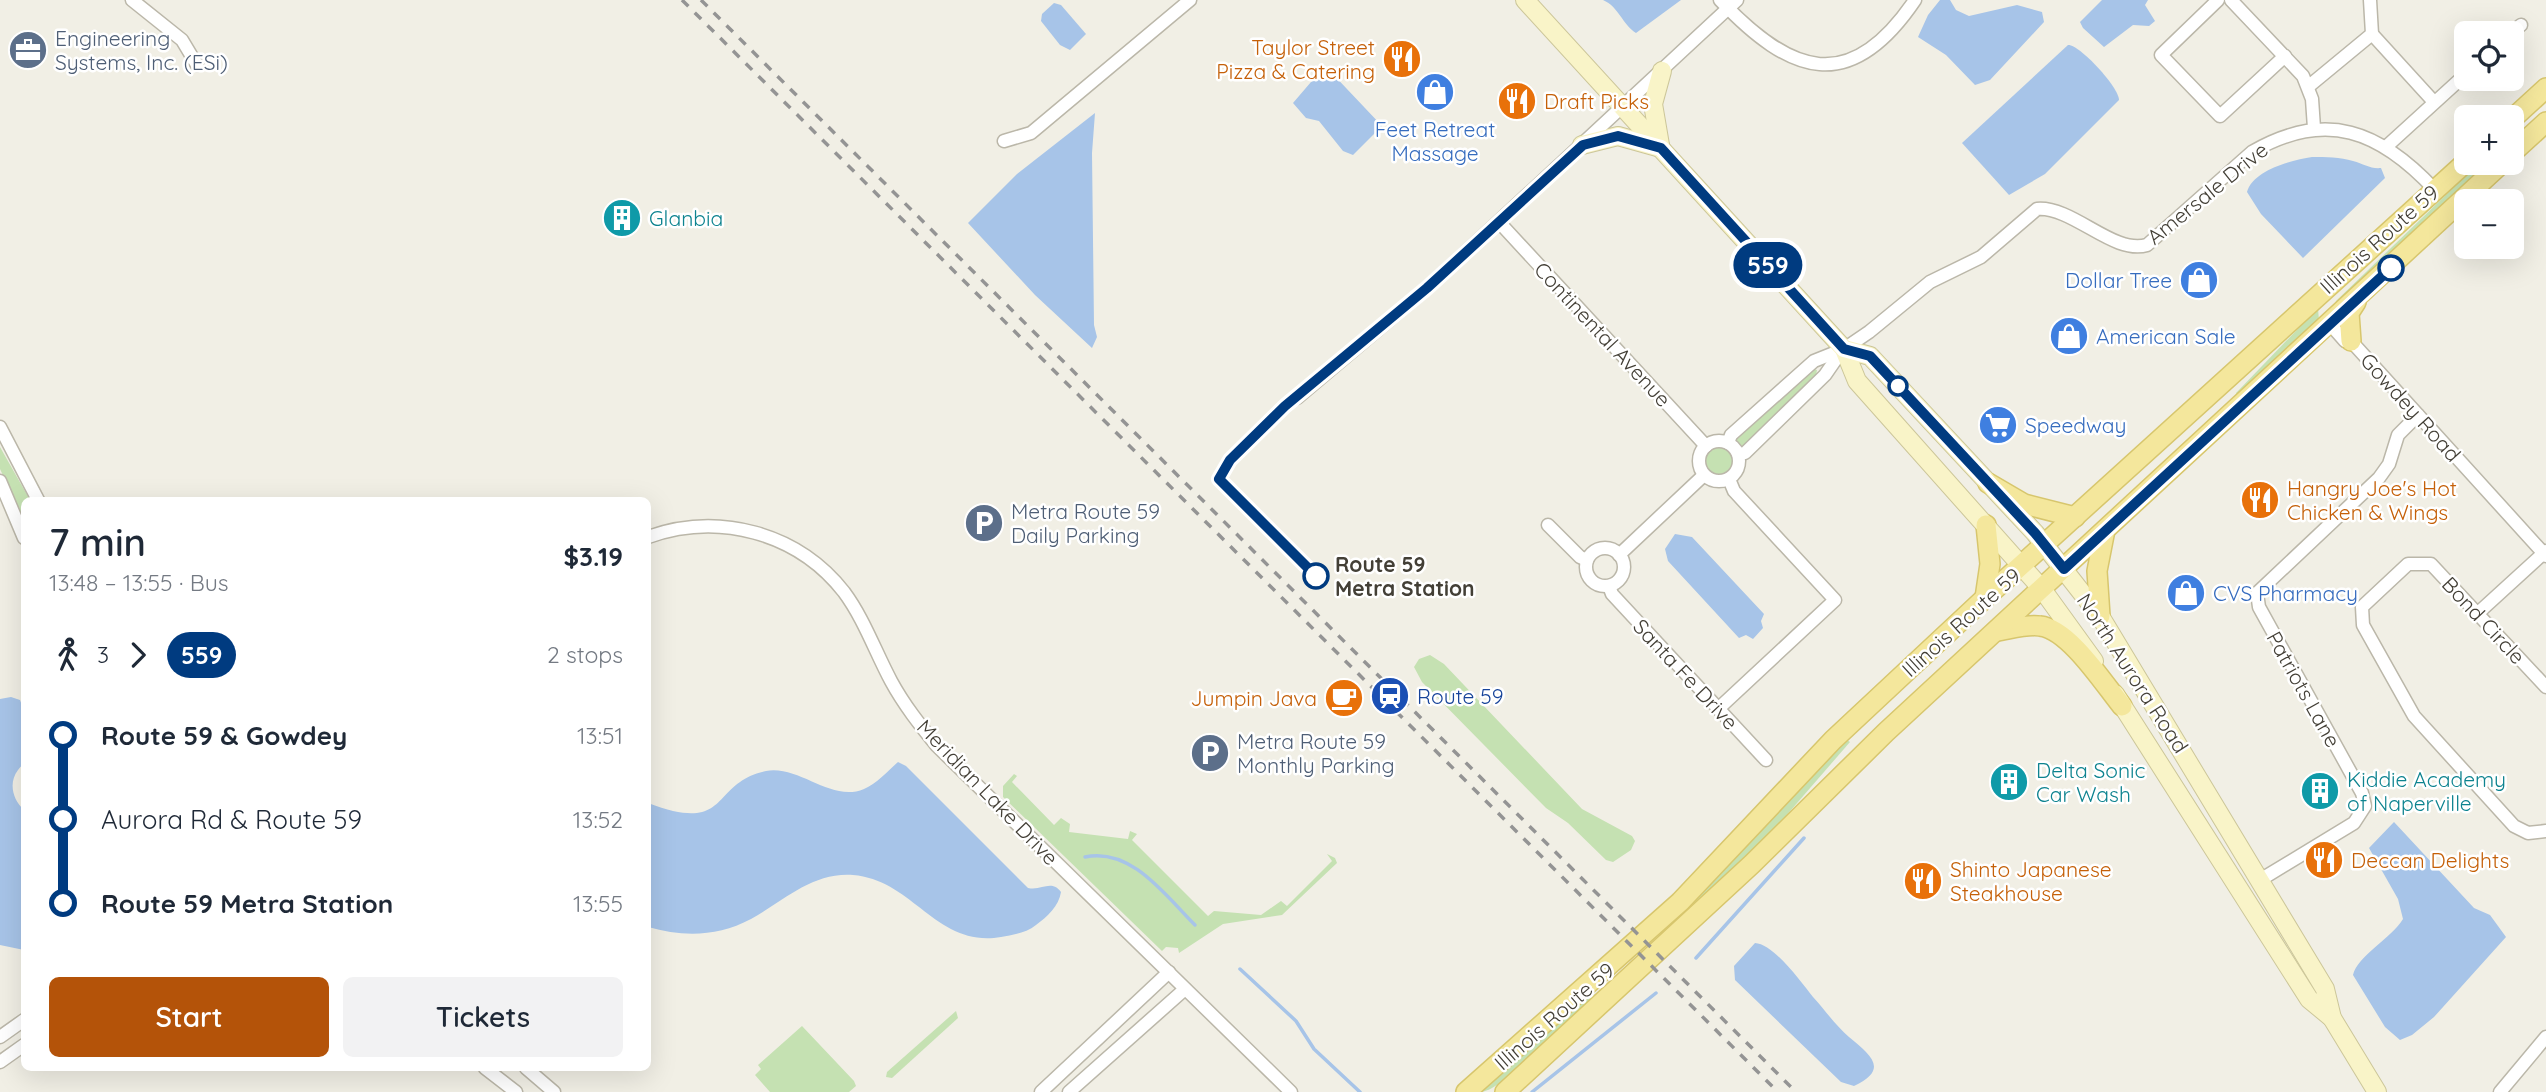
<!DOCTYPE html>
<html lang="en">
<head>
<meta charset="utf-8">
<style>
	body { margin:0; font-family:Quicksand,sans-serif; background:#f2f2f3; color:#1f2937; height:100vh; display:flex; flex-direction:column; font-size:26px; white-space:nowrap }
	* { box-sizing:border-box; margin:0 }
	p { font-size:23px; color:#747a83 }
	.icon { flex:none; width:38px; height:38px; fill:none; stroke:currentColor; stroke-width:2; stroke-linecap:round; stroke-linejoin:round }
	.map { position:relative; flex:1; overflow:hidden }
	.side { position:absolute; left:21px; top:497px; width:630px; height:574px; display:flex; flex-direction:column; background:#fff; border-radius:10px; box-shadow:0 7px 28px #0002 }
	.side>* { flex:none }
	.badge { padding:0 14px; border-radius:23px; font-size:24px; line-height:46px }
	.fabs { position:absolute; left:2454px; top:21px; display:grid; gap:14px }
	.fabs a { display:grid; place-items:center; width:70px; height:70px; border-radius:10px; background:#fff; box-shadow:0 7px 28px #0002; font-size:35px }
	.map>.badge { position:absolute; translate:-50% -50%; box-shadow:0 0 0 4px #fff }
	.legs { display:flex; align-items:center; gap:10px; height:77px; padding:0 28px; font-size:23px }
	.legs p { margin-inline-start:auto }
	.overview { display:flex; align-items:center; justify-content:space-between; height:119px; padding:0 28px }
	h1 { font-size:38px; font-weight:600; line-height:52px }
	.button { display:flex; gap:14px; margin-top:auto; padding:14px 28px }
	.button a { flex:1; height:80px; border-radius:10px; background:#b45309; color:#fff; font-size:28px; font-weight:600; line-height:80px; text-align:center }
	.button a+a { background:#f2f2f3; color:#1f2937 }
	ul { padding:0 28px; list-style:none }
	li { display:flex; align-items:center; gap:24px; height:84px; font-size:26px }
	li i { display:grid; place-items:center; width:10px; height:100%; margin:0 9px; background:currentColor }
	li i::after { content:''; width:18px; height:18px; margin:-9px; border:5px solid; border-radius:50%; background:#fff }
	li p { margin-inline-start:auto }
	li:first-child i { background:linear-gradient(#0000 50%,currentColor 0) }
	li:last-child i { background:linear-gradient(currentColor 50%,#0000 0) }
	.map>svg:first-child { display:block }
	.green { fill:#c5e1b2 }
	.water { fill:#a7c4e8 }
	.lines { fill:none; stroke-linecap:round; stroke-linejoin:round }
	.stream { stroke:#a7c4e8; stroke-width:3.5 }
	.minor-casing { stroke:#bbb7a9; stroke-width:15 }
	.secondary-casing { stroke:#ccc699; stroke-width:20 }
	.primary-casing { stroke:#d7c66d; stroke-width:22 }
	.minor { stroke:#fff; stroke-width:12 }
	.secondary { stroke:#f9f4c8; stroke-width:18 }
	.primary { stroke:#f4e79c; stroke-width:19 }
	.rail { stroke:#949494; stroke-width:3.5; stroke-dasharray:9 9; stroke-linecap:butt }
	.line-1-casing { stroke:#fff; stroke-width:16 }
	.line-1 { stroke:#003b80; stroke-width:10 }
	.stop-1-dot { fill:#fff; stroke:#003b80; stroke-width:3.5 }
	.labels { text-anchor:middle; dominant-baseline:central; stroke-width:5; stroke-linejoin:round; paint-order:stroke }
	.service-label { font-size:21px; fill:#4e5e75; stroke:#fff; text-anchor:start }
	.food-label { font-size:21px; fill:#c56008; stroke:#fff; text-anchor:start }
	.shop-label { font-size:21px; fill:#366cbe; stroke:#fff; text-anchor:start }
	.street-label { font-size:21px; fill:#433f36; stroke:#fff }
	.culture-label { font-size:21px; fill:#0d838f; stroke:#fff; text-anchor:start }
	.stop-label { font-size:21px; font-weight:bold; fill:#433f36; stroke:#fff; text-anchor:start }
	.transit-label { font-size:21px; fill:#164399; stroke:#fff; text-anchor:start }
</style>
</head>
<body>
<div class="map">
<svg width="2546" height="1092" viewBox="0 0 2546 1092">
	<rect width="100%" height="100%" fill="#f1efe5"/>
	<g class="green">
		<polygon points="2479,163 2487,163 2334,307 2336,301"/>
		<polygon points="2318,308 2319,321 2238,396 2236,393"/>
		<polygon points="1813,369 1817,370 1816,375 1743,447 1733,438"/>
		<circle cx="1720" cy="461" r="15"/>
		<polygon points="0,447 30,500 24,500 24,520 0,469"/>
		<polygon points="1430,655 1444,664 1582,809 1632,836 1635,841 1631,850 1613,862 1606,860 1568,823 1546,808 1422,682 1414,667 1419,659"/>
		<polygon points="1847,740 1850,742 1778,825 1695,905 1692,902"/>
		<polygon points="1014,774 1017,776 1012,782 1054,825 1061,818 1070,824 1069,832 1128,839 1130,831 1137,834 1132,840 1208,916 1214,911 1261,915 1281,901 1287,906 1332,861 1327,854 1335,858 1337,863 1282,915 1223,924 1179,953 1178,948 1166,947 1162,951 1003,797 1003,786"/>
		<path d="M1593,993L1596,997C1577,1015 1501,1092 1481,1092Z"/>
		<polygon points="956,1011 958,1018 892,1078 886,1077 887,1072"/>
		<polygon points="802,1026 854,1081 856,1086 849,1092 770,1092 755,1075 761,1069 758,1065"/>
	</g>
	<g class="water">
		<path d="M1603,0H1681L1636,33C1622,24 1619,7 1603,0Z"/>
		<polygon points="1940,0 1950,0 1956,10 1969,16 2017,5 2042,12 2044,22 1990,80 1975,85 1946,55 1918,37 1928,15"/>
		<polygon points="2102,0 2148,0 2145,5 2155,21 2149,26 2133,25 2104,47 2083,28 2080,22"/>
		<polygon points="1054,3 1061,5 1086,34 1070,50 1060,45 1041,21 1042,14"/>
		<path d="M2068,45C2079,44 2119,87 2119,100L2045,174L2009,195L1962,143Z"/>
		<polygon points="1329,70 1382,126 1353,155 1343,151 1319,121 1306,118 1293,103 1311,82"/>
		<polygon points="1095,113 1092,153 1094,325 1097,337 1092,348 1035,295 968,223 1017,174"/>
		<path d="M2312,157C2326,157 2340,157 2353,161C2364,164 2370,169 2381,168L2385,178L2303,258L2261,214L2247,192C2253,170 2292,160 2312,157Z"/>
		<polygon points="1675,534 1692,537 1764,614 1761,621 1763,628 1753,639 1746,635 1739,638 1668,561 1665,549"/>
		<path d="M11,697L20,700C25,711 28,749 24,761C24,764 20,767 18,770C8,783 13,800 24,810V950L0,945V699Z"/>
		<path d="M898,762L906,766L1028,888C1042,891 1051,879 1061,892C1059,906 1047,917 1036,925C1026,933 1013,935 1001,937C936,948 914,880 853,875C812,872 784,901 751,919C717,937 683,937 648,927V803C732,835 709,783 766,771C800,765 831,803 864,789C876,784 888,771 898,762Z"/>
		<path d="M2394,822L2474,908L2490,915L2506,937L2434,1017L2412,1035L2400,1040L2385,1027L2353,975C2357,956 2392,938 2403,919L2398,899L2369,848Z"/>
		<path d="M1755,943C1774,944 1801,982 1813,997C1825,1010 1836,1026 1849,1037C1869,1054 1891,1069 1854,1086L1841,1082L1735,980L1734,966Z"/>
	</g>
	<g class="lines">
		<g class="stream">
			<path d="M1085,857C1131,847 1165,895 1195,925"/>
			<polyline points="1696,958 1804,838"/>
			<polyline points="1240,969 1296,1021 1314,1049 1360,1092"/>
			<polyline points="1532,1092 1656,993"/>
		</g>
		<g class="minor-casing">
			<g id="minor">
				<polyline points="132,0 182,40 197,65"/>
				<path d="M1720,0C1791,75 1850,96 1915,0"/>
				<polyline points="2218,0 2161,55 2220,116 2285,56"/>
				<polyline points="2231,0 2303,76 2312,99 2314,128"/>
				<polyline points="2511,33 2521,25"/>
				<polyline points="2372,34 2434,102"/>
				<polyline points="2309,86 2372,34 2370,0"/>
				<polyline points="1004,141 1031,133 1190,0"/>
				<polyline points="2387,146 2466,74"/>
				<polyline points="1499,222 1706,446"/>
				<polyline points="2330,324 2345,341 2351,341 2546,556"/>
				<polyline points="1297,398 1427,288 1737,0"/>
				<polyline points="0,427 38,500"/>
				<circle cx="1719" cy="461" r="20"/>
				<path d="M1728,443L1731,435L1814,361L1844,349L1869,332L1930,282L1981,257L2037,209C2073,206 2113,255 2147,245L2252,152C2326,109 2380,131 2435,190"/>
				<polyline points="1738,454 1745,453 1825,375 1843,349"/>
				<polyline points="0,481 24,538"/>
				<polyline points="1548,525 1580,557 1587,560"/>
				<path d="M648,537C718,512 797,532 844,592C864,619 875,651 891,681C904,705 920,725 937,746L1291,1092"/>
				<circle cx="1605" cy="567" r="19"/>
				<polyline points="1619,555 1704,475"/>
				<polyline points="1609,586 1612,594 1766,760"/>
				<polyline points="2478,613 2546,551"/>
				<polyline points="2546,687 2431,564 2408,564 2362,607 2363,625 2414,716 2514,826 2528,833 2546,831"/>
				<polyline points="1718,709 1835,600 1734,491 1729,479"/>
				<polyline points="2260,880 2354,823 2365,806 2362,793 2259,607 2257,593 2379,478 2389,464 2398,435 2418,415"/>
				<polyline points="0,1037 24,1020"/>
				<polyline points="0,1062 24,1045"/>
				<polyline points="485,1068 516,1092"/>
				<polyline points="526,1068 554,1092"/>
				<polyline points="1041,1092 1169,972"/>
				<polyline points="1069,1092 1185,989"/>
				<polyline points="2500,1092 2546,1037"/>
			</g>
		</g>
		<g class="secondary-casing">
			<g id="secondary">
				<polyline points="1525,0 1844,349 1857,381 2042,589 2094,661"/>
				<polyline points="1582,145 1618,136 1661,148"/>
				<polyline points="1660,145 1653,104 1662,71"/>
				<polyline points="1844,349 1870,356 2035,533 2100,616 2325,989 2332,1018 2377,1092"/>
				<polyline points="2115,694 2309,999 2332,1018"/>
			</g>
		</g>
		<g class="primary-casing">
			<g id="primary">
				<polyline points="2511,120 2546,88"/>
				<polyline points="2511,154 2546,122"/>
				<polyline points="2351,341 2349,313 2356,302"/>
				<polyline points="1988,483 2024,504 2075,517"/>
				<polyline points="1985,598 1990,564 1986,525"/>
				<polyline points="2100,616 2097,571 2105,530"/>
				<path d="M1996,631C2010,629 2027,624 2040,626C2069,629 2104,684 2122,706"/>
				<polyline points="1466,1092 1680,902 1833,740 1985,598 2466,162"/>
				<polyline points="1505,1092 1752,864 1886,732 2502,163"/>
			</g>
		</g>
		<use href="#minor" class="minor"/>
		<use href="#secondary" class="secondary"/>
		<use href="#primary" class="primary"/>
		<g class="rail">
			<polyline points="682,0 1778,1092"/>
			<polyline points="701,0 1796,1092"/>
		</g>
	</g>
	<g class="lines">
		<g class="line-1-casing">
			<polyline id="line-1" points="1316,576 1219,479 1230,460 1285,406 1427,288 1583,145 1618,136 1661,148 1844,349 1870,356 2035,533 2064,569 2391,268"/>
		</g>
		<use href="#line-1" class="line-1"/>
	</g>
	<defs>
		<g id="office-disc" transform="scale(2.0125)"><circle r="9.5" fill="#5c6f8a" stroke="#fff"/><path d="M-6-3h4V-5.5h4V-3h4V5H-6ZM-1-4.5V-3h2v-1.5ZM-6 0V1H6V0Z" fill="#fff"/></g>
		<g id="restaurant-disc" transform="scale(2.0125)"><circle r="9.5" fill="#e8710a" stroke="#fff"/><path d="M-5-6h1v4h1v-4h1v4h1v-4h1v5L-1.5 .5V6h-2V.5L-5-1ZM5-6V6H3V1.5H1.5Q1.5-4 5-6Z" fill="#fff"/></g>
		<g id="shop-disc" transform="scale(2.0125)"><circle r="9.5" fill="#3f7fe0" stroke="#fff"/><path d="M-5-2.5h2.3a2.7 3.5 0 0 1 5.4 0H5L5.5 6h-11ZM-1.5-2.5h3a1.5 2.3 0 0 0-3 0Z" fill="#fff"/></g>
		<g id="building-disc" transform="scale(2.0125)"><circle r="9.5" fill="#0f9aa8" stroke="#fff"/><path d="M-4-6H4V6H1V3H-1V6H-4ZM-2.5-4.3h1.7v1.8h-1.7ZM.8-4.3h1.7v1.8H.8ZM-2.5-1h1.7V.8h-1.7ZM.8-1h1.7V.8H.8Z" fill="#fff"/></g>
		<g id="supermarket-disc" transform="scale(2.0125)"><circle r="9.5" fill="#3f7fe0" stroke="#fff"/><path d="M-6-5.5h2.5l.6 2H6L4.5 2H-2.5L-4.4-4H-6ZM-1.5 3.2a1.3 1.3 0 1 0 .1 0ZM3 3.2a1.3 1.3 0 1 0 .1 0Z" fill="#fff"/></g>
		<g id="parking-disc" transform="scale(2.0125)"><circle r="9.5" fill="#5c6f8a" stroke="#fff"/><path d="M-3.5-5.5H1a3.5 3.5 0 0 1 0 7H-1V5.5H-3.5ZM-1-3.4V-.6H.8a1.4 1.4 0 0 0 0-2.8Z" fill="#fff"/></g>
		<g id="station-disc" transform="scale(2.0125)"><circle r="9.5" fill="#1a4fb4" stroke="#fff"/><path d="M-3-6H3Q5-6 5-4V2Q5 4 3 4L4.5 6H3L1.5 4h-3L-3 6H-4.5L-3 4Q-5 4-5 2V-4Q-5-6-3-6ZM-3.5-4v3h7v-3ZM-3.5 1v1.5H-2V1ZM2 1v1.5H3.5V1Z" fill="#fff"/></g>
		<g id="cafe-disc" transform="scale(2.0125)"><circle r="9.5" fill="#e8710a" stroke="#fff"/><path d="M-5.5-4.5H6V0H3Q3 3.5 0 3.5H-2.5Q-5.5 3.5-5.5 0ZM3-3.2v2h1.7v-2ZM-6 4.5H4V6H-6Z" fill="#fff"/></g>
	</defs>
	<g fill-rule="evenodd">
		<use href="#office-disc" x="28" y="50"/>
		<use href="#restaurant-disc" x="1402" y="59"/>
		<use href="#shop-disc" x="1435" y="92"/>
		<use href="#restaurant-disc" x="1517" y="101"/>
		<use href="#building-disc" x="622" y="218"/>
		<use href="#shop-disc" x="2199" y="280"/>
		<use href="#shop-disc" x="2069" y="336"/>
		<use href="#supermarket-disc" x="1998" y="425"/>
		<use href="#restaurant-disc" x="2260" y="500"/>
		<use href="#parking-disc" x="984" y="523"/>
		<use href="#shop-disc" x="2186" y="593"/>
		<use href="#station-disc" x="1390" y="696"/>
		<use href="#cafe-disc" x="1344" y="698"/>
		<use href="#parking-disc" x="1210" y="753"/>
		<use href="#building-disc" x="2009" y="782"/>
		<use href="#building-disc" x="2320" y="791"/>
		<use href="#restaurant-disc" x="2324" y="860"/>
		<use href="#restaurant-disc" x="1923" y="881"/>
	</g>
	<g class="stop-1-dot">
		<circle cx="2391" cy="268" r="12"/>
		<circle cx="1898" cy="386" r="9"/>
		<circle cx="1316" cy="576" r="12"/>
	</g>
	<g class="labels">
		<g class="service-label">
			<text x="55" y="38">Engineering<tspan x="55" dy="24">Systems, Inc. (ESi)</tspan></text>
			<text x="1011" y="511">Metra Route 59<tspan x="1011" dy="24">Daily Parking</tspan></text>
			<text x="1237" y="741">Metra Route 59<tspan x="1237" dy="24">Monthly Parking</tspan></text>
		</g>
		<g class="food-label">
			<text x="1375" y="47" text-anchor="end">Taylor Street<tspan x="1375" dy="24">Pizza &amp; Catering</tspan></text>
			<text x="1544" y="101">Draft Picks</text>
			<text x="2287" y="488">Hangry Joe's Hot<tspan x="2287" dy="24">Chicken &amp; Wings</tspan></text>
			<text x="1317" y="698" text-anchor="end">Jumpin Java</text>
			<text x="2351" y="860">Deccan Delights</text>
			<text x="1950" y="869">Shinto Japanese<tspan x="1950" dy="24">Steakhouse</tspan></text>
		</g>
		<g class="shop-label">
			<text x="1435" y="129" text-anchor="middle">Feet Retreat<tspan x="1435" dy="24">Massage</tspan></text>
			<text x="2172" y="280" text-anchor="end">Dollar Tree</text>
			<text x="2096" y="336">American Sale</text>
			<text x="2025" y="425">Speedway</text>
			<text x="2213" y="593">CVS Pharmacy</text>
		</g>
		<g class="street-label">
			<text transform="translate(2207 193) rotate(-39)">Amersale Drive</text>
			<text transform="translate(2379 239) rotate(-42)">Illinois Route 59</text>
			<text transform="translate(1603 334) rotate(47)">Continental Avenue</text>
			<text transform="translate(2411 407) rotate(48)">Gowdey Road</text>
			<text transform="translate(2484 620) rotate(47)">Bond Circle</text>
			<text transform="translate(1961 622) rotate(-42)">Illinois Route 59</text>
			<text transform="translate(2133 673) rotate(57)">North Aurora Road</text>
			<text transform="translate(1686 674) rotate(47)">Santa Fe Drive</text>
			<text transform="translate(2304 689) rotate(61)">Patriots Lane</text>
			<text transform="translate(988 792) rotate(46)">Meridian Lake Drive</text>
			<text transform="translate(1554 1016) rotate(-41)">Illinois Route 59</text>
		</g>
		<g class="culture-label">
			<text x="649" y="218">Glanbia</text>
			<text x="2036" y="770">Delta Sonic<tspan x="2036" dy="24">Car Wash</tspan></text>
			<text x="2347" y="779">Kiddie Academy<tspan x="2347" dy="24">of Naperville</tspan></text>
		</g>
		<g class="stop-label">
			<text x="1335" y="564">Route 59<tspan x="1335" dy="24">Metra Station</tspan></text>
		</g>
		<g class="transit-label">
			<text x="1417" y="696">Route 59</text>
		</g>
	</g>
</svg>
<div class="fabs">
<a><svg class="icon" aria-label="locate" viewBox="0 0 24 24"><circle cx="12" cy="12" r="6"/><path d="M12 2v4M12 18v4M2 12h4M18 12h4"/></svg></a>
<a>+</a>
<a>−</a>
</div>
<b class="badge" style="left:1768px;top:265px;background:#003b80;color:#fff">559</b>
<section class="side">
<div class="overview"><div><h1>7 min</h1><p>13:48 – 13:55 · Bus</p></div><b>$3.19</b></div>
<div class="legs"><svg class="icon" aria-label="walk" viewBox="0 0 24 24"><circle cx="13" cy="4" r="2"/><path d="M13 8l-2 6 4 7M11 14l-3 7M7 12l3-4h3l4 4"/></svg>3<svg class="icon" aria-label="forward" viewBox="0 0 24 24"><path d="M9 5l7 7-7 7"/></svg><b class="badge" style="background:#003b80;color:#fff">559</b><p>2 stops</p></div>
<ul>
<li><i style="color:#003b80"></i><b>Route 59 &amp; Gowdey</b><p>13:51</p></li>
<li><i style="color:#003b80"></i><span>Aurora Rd &amp; Route 59</span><p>13:52</p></li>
<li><i style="color:#003b80"></i><b>Route 59 Metra Station</b><p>13:55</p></li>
</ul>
<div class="button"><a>Start</a><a>Tickets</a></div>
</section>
</div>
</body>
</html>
